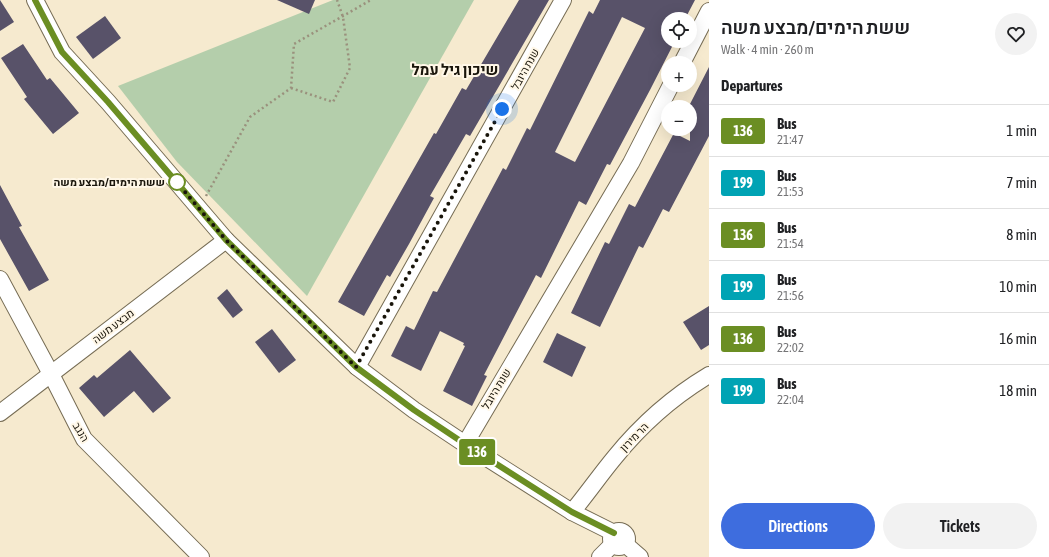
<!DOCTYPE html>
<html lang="en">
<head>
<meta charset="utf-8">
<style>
	body { margin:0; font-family:"Asap Condensed",Heebo,sans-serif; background:#f2f2f2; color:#202124; height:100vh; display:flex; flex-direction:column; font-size:15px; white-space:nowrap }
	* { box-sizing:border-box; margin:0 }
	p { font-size:13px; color:#757577 }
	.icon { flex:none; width:22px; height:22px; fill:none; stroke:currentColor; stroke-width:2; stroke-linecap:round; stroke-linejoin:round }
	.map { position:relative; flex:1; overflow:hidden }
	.drawer { display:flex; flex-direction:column; background:#fff; width:340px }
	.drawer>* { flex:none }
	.badge { padding:0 8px; border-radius:3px; font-size:14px; line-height:26px }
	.controls { position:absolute; left:661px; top:12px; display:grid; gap:8px }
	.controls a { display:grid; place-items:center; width:36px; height:36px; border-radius:50%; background:#fff; box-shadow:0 4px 16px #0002; font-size:20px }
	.you { position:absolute; width:20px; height:20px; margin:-10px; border:3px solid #fff; border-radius:50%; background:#1a73e8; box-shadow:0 0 0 6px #1a73e833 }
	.map>.badge { position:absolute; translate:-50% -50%; box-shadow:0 0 0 2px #fff }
	h2 { padding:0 12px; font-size:15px; line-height:36px }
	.round { display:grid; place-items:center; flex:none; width:42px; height:42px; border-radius:21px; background:#f2f2f2 }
	.head { display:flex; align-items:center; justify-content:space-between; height:68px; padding:0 12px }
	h1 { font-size:19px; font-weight:600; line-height:30px }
	.action { display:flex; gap:8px; margin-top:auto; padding:8px 12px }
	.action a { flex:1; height:46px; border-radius:24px; background:#3e6dde; color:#fff; font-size:16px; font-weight:600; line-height:46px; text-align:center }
	.action a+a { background:#f2f2f2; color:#202124 }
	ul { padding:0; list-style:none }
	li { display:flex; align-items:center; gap:12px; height:52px; padding:0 12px; border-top:1px solid #e0e0e0 }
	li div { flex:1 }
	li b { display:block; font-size:15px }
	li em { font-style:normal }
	li .badge { min-width:44px; font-weight:700; text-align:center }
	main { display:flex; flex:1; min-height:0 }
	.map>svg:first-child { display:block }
	.green { fill:#b4ceab }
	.building { fill:#585269; fill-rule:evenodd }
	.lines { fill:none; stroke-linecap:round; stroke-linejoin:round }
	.minor-casing { stroke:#766c54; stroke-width:18 }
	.path { stroke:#9a917d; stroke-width:2.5; stroke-dasharray:2 3; stroke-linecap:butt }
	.minor { stroke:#fff; stroke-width:16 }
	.line-casing { stroke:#fff; stroke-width:9 }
	.line { stroke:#6b8e23; stroke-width:6 }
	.walk { stroke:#19150b; stroke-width:4; stroke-dasharray:0 7.2 }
	.stop-dot { fill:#fff; stroke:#6b8e23; stroke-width:2 }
	.labels { text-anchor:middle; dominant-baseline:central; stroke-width:4; stroke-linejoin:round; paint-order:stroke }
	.street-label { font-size:11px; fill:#19150b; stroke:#fff7e7 }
	.stop-label { font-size:11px; font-weight:bold; fill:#19150b; stroke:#fff7e7; text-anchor:end }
	.district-label { font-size:15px; font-weight:bold; fill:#19150b; stroke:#fff7e7 }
</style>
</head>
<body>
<main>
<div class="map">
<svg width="709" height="557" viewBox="0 0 709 557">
	<rect width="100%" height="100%" fill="#f6eacf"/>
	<polygon class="green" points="333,0 474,0 307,296 177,162 118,86"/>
	<g class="building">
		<polygon points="0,0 14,22 0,31"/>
		<polygon points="277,0 315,0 309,14"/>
		<polygon points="519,0 549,0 470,136 466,134 430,196 434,198 409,244 390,277 387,275 364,316 338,302 434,133 436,134 462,88 466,90"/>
		<path d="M600,0H695L685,19H668V41H675L650,90L610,165L607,164L586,205L579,201L541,278L536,275L484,375L487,376L472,406L443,391L465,346L463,345L464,343L440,331L421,371L391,356L406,326L414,330L433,291L437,292L503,168L506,170L527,128L530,130L589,11L593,14ZM622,17L645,28L575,162L555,152Z"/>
		<polygon points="105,16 121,38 93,59 76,37"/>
		<polygon points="23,44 47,80 50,78 79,113 53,134 24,99 27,97 1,58"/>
		<polygon points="709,67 709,136 669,212 663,209 643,248 639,246 600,327 571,313 605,242 609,244 629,204 635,207 674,133 690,141 690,104"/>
		<polygon points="0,185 22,226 19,227 49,280 29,291 0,239"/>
		<polygon points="227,289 243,310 233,318 217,298"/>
		<polygon points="709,306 709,345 701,350 683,322"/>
		<polygon points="272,329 296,360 279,373 255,342"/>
		<polygon points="557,333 586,347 572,377 543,362"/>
		<polygon points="130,350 171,398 153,413 134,391 104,417 79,388 94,375 97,378"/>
	</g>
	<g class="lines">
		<g class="minor-casing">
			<g id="minor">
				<polyline points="35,0 62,52 108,102 226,240 357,367 414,410 465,444 572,512 614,533"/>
				<polyline points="682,63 709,11"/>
				<polyline points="0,279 51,374 84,439 201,557"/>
				<polyline points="357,367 563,0"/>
				<polyline points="0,413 226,240"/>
				<polyline points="465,444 631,163 671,85"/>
				<path d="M572,512C587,494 600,475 615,457C641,425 674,396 709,375"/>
				<circle cx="619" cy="539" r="8"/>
				<polyline points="625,544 640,557"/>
				<polyline points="600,557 613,544"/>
			</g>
		</g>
		<g class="path">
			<polyline points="291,88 333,102 350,68 343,17 337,0"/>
			<polyline points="206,196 250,117 291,88 294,44 371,0"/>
		</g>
		<use href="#minor" class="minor"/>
	</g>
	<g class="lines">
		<g class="line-casing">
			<polyline id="line" points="35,0 62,52 108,102 226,240 356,367 414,410 465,444 572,512 614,533"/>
		</g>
		<use href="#line" class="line"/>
		<polyline class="walk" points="177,182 174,179 226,240 356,367 502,109"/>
	</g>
	<circle class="stop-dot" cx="177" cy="182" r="8"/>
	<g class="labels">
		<g class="street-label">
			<text transform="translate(525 69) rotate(-61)">שנת היובל</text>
			<text transform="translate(113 326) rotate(-37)">מבצע משה</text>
			<text transform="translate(496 389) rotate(-59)">שנת היובל</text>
			<text transform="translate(81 432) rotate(59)">הנגב</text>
			<text transform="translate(634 437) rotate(-46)">הר מירון</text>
		</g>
		<g class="stop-label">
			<text x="165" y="182">ששת הימים/מבצע משה</text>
		</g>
		<g class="district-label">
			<text x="455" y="69">שיכון גיל עמל</text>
		</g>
	</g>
</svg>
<div class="controls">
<a><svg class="icon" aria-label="locate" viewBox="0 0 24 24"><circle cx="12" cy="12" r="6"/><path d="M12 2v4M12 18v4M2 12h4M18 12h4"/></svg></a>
<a>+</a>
<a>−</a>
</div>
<div class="you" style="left:502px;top:109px"></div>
<b class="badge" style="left:477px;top:452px;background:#6b8e23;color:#fff">136</b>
</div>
<section class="drawer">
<div class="head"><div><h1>ששת הימים/מבצע משה</h1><p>Walk · 4 min · 260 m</p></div><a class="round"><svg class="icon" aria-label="heart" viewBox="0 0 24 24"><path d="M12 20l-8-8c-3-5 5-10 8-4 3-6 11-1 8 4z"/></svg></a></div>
<h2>Departures</h2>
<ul>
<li><span class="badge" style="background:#6b8e23;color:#fff">136</span><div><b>Bus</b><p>21:47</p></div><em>1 min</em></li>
<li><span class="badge" style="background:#00a3b4;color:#fff">199</span><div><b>Bus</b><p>21:53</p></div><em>7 min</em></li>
<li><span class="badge" style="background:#6b8e23;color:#fff">136</span><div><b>Bus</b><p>21:54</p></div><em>8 min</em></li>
<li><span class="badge" style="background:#00a3b4;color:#fff">199</span><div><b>Bus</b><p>21:56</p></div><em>10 min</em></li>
<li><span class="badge" style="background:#6b8e23;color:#fff">136</span><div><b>Bus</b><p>22:02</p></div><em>16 min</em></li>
<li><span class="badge" style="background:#00a3b4;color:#fff">199</span><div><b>Bus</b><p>22:04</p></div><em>18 min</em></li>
</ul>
<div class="action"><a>Directions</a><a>Tickets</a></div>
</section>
</main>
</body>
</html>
